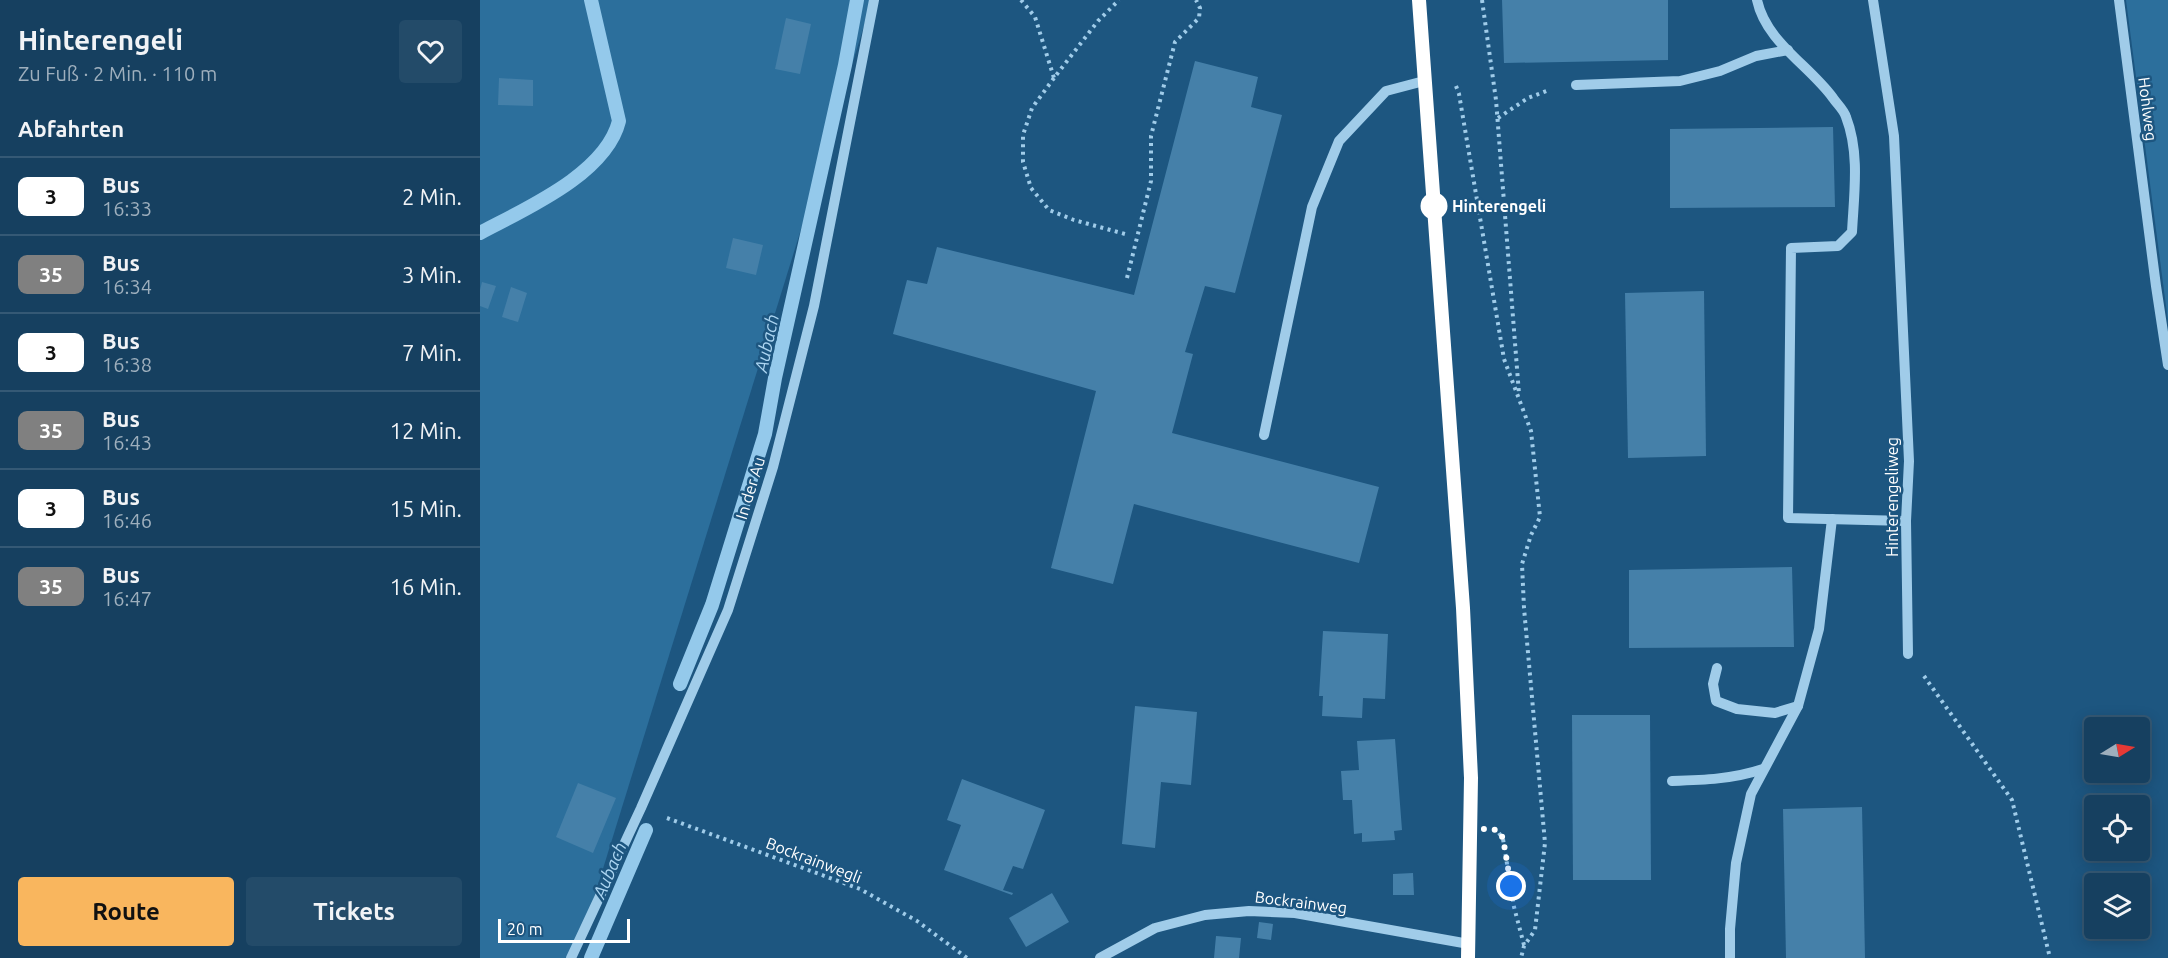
<!DOCTYPE html>
<html lang="de">
<head>
<meta charset="utf-8">
<style>
	body { margin:0; font-family:Ubuntu,sans-serif; background:#234b69; color:#f1f3f6; height:100vh; display:flex; flex-direction:column; font-size:22px; white-space:nowrap }
	* { box-sizing:border-box; margin:0 }
	p { font-size:20px; color:#9eafbd }
	.icon { flex:none; width:33px; height:33px; fill:none; stroke:currentColor; stroke-width:2; stroke-linecap:round; stroke-linejoin:round }
	.map { position:relative; flex:1; overflow:hidden }
	.side { display:flex; flex-direction:column; background:#164060; width:480px }
	.side>* { flex:none }
	.badge { padding:0 12px; border-radius:9px; font-size:21px; line-height:39px }
	.needle { width:39px; rotate:79deg }
	.tools { position:absolute; left:1604px; top:717px; display:grid; gap:12px }
	.tools a { display:grid; place-items:center; width:66px; height:66px; border-radius:6px; background:#164060; box-shadow:0 3px 15px #0003,0 0 0 2px #355975; font-size:30px }
	.scale { position:absolute; left:18px; bottom:15px; width:132px; box-sizing:border-box; padding-left:6px; border:3px solid #fff; border-top:0; font-size:16px; line-height:21px; white-space:nowrap; color:#fff; -webkit-text-stroke:4px #1d5680; paint-order:stroke }
	.you { position:absolute; width:30px; height:30px; margin:-15px; border:4px solid #fff; border-radius:50%; background:#1a73e8; box-shadow:0 0 0 9px #1a73e833 }
	.map>.badge { position:absolute; translate:-50% -50%; box-shadow:0 0 0 3px #fff }
	h2 { padding:0 18px; font-size:22px; line-height:54px }
	.round { display:grid; place-items:center; flex:none; width:63px; height:63px; border-radius:6px; background:#234b69 }
	.overview { display:flex; align-items:center; justify-content:space-between; height:102px; padding:0 18px }
	h1 { font-size:28px; font-weight:700; line-height:45px }
	.button { display:flex; gap:12px; margin-top:auto; padding:12px 18px }
	.button a { flex:1; height:69px; border-radius:6px; background:#f9b65e; color:#111; font-size:24px; font-weight:700; line-height:69px; text-align:center }
	.button a+a { background:#234b69; color:#f1f3f6 }
	ul { padding:0; list-style:none }
	li { display:flex; align-items:center; gap:18px; height:78px; padding:0 18px; border-top:2px solid #355975 }
	li div { flex:1 }
	li b { display:block; font-size:22px }
	li em { font-style:normal }
	li .badge { min-width:66px; font-weight:700; text-align:center }
	main { display:flex; flex:1; min-height:0 }
	.map>svg:first-child { display:block }
	.green { fill:#2c6f9c }
	.lines { fill:none; stroke-linecap:round; stroke-linejoin:round }
	.stream { stroke:#94c9eb; stroke-width:14 }
	.building { fill:#4580a9 }
	.path { stroke:#a0cce9; stroke-width:4; stroke-dasharray:3 4.5; stroke-linecap:butt }
	.minor { stroke:#a0cce9; stroke-width:10 }
	.line-casing { stroke:#fff; stroke-width:14 }
	.line { stroke:#fff; stroke-width:9 }
	.walk { stroke:#fff; stroke-width:6; stroke-dasharray:0 10.8 }
	.stop-dot { fill:#fff; stroke:#fff; stroke-width:3 }
	.labels { text-anchor:middle; dominant-baseline:central; stroke-width:5; stroke-linejoin:round; paint-order:stroke }
	.street-label { font-size:16px; fill:#fff; stroke:#1d5680 }
	.stop-label { font-size:16px; font-weight:bold; fill:#fff; stroke:#1d5680; text-anchor:start }
	.water-label { font-size:18px; font-style:italic; fill:#acd5f1; stroke:#1d5680 }
</style>
</head>
<body>
<main>
<section class="side">
<div class="overview"><div><h1>Hinterengeli</h1><p>Zu Fuß · 2 Min. · 110 m</p></div><a class="round"><svg class="icon" aria-label="heart" viewBox="0 0 24 24"><path d="M12 20l-8-8c-3-5 5-10 8-4 3-6 11-1 8 4z"/></svg></a></div>
<h2>Abfahrten</h2>
<ul>
<li><span class="badge" style="background:#fff;color:#111">3</span><div><b>Bus</b><p>16:33</p></div><em>2 Min.</em></li>
<li><span class="badge" style="background:#808080;color:#fff">35</span><div><b>Bus</b><p>16:34</p></div><em>3 Min.</em></li>
<li><span class="badge" style="background:#fff;color:#111">3</span><div><b>Bus</b><p>16:38</p></div><em>7 Min.</em></li>
<li><span class="badge" style="background:#808080;color:#fff">35</span><div><b>Bus</b><p>16:43</p></div><em>12 Min.</em></li>
<li><span class="badge" style="background:#fff;color:#111">3</span><div><b>Bus</b><p>16:46</p></div><em>15 Min.</em></li>
<li><span class="badge" style="background:#808080;color:#fff">35</span><div><b>Bus</b><p>16:47</p></div><em>16 Min.</em></li>
</ul>
<div class="button"><a>Route</a><a>Tickets</a></div>
</section>
<div class="map">
<svg width="1688" height="958" viewBox="0 0 1688 958">
	<rect width="100%" height="100%" fill="#1d5680"/>
	<g class="green">
		<polygon points="0,0 392,0 104,930 91,958 0,958"/>
		<polygon points="1646,0 1688,0 1688,321"/>
	</g>
	<g class="lines">
		<g class="stream">
			<path d="M0,233C45,209 126,174 139,121L111,0"/>
			<polyline points="200,684 232,605 285,434 295,378 365,65 377,0"/>
			<polyline points="111,958 166,830"/>
		</g>
	</g>
	<g class="building">
		<polygon points="1022,0 1188,0 1188,60 1024,63"/>
		<polygon points="306,18 331,24 320,74 295,69"/>
		<polygon points="715,61 778,77 771,107 802,115 755,293 725,286 705,352 713,354 692,433 899,487 879,563 654,504 633,584 571,568 616,391 413,334 427,280 447,284 457,247 654,295"/>
		<polygon points="19,78 53,80 53,106 18,105"/>
		<polygon points="1353,127 1355,207 1190,208 1190,129"/>
		<polygon points="253,238 283,245 276,275 246,268"/>
		<polygon points="2,282 16,286 8,309 0,306 0,290"/>
		<polygon points="31,287 47,293 38,322 22,317"/>
		<polygon points="1224,291 1226,456 1148,458 1145,293"/>
		<polygon points="1312,567 1314,647 1149,648 1149,570"/>
		<polygon points="843,631 908,634 905,699 883,698 882,718 842,716 843,696 839,696"/>
		<polygon points="655,706 717,712 711,785 681,782 675,848 642,844"/>
		<polygon points="1092,715 1170,715 1171,880 1093,880"/>
		<polygon points="915,739 922,830 914,831 915,840 882,842 882,833 874,834 872,800 863,800 861,771 879,770 877,741"/>
		<polygon points="482,779 565,810 543,869 533,866 523,890 533,893 532,895 464,870 481,825 467,820"/>
		<polygon points="98,783 136,798 113,853 76,837"/>
		<polygon points="1382,807 1385,958 1306,958 1303,809"/>
		<polygon points="933,873 934,895 913,895 913,874"/>
		<polygon points="572,893 589,922 546,947 529,918"/>
		<polygon points="779,922 793,924 791,940 777,938"/>
		<polygon points="736,936 761,938 759,958 734,958"/>
	</g>
	<g class="lines">
		<g class="path">
			<polyline points="541,0 555,17 574,78 618,21 639,0"/>
			<polyline points="1002,0 1016,100 1039,394"/>
			<polyline points="574,78 552,108 543,135 543,162 551,188 569,210 594,220 645,234"/>
			<polyline points="976,86 979,94 1024,359 1051,431 1060,517 1051,535 1042,564 1044,608 1065,843 1055,930 1044,946 1041,958"/>
			<polyline points="1018,118 1048,98 1069,90"/>
			<polyline points="647,278 671,181 671,136 695,42 719,18 720,8 716,0"/>
			<polyline points="1444,676 1532,800 1570,958"/>
			<polyline points="187,818 380,889 437,921 487,958"/>
			<polyline points="1019,833 1023,839 1034,907 1044,945"/>
		</g>
		<g class="minor">
			<polyline points="939,0 983,608 991,778 988,958"/>
			<path d="M1277,0C1286,42 1329,65 1353,98C1357,104 1364,110 1366,117C1380,153 1374,194 1372,232L1358,246L1311,248L1308,518L1426,521"/>
			<polyline points="1393,0 1414,136 1429,461 1426,521 1428,654"/>
			<polyline points="1639,0 1676,286 1688,365"/>
			<polyline points="1096,85 1200,81 1240,71 1276,56 1308,50"/>
			<polyline points="784,435 832,207 859,141 906,91 944,81"/>
			<polyline points="1237,668 1233,684 1236,701 1257,709 1295,713 1318,706"/>
			<path d="M1192,781C1224,780 1253,779 1283,769"/>
			<polyline points="91,958 161,808 248,610 293,467 334,306 394,0"/>
			<polyline points="620,958 675,928 725,915 769,911 815,913 989,944"/>
			<polyline points="1250,958 1250,929 1256,863 1271,794 1318,706 1339,629 1352,519"/>
		</g>
	</g>
	<g class="lines">
		<g class="line-casing">
			<polyline id="line" points="939,0 983,608 991,778 988,958"/>
		</g>
		<use href="#line" class="line"/>
		<polyline class="walk" points="954,206 983,608 991,778 990,828 1017,830 1023,838 1031,886"/>
	</g>
	<circle class="stop-dot" cx="954" cy="206" r="12"/>
	<g class="labels">
		<g class="street-label">
			<text transform="translate(1668 109) rotate(83)">Hohlweg</text>
			<text transform="translate(270 488) rotate(-73)">In der Au</text>
			<text transform="translate(1412 497) rotate(-90)">Hinterengeliweg</text>
			<text transform="translate(334 860) rotate(21)">Bockrainwegli</text>
			<text transform="translate(821 902) rotate(7)">Bockrainweg</text>
		</g>
		<g class="stop-label">
			<text x="972" y="206">Hinterengeli</text>
		</g>
		<g class="water-label">
			<text transform="translate(286 343) rotate(-78)">Aubach</text>
			<text transform="translate(129 870) rotate(-67)">Aubach</text>
		</g>
	</g>
</svg>
<div class="tools">
<a><svg class="needle" viewBox="-14 -14 28 28"><path d="M0-13l5 13h-10z" fill="#e53935"/><path d="M0 13l5-13h-10z" fill="#9eafbd"/></svg></a>
<a><svg class="icon" aria-label="locate" viewBox="0 0 24 24"><circle cx="12" cy="12" r="6"/><path d="M12 2v4M12 18v4M2 12h4M18 12h4"/></svg></a>
<a><svg class="icon" aria-label="layers" viewBox="0 0 24 24"><path d="M12 4l9 5-9 5-9-5zM3 14l9 5 9-5"/></svg></a>
</div>
<div class="scale">20 m</div>
<div class="you" style="left:1031px;top:886px"></div>
</div>
</main>
</body>
</html>
